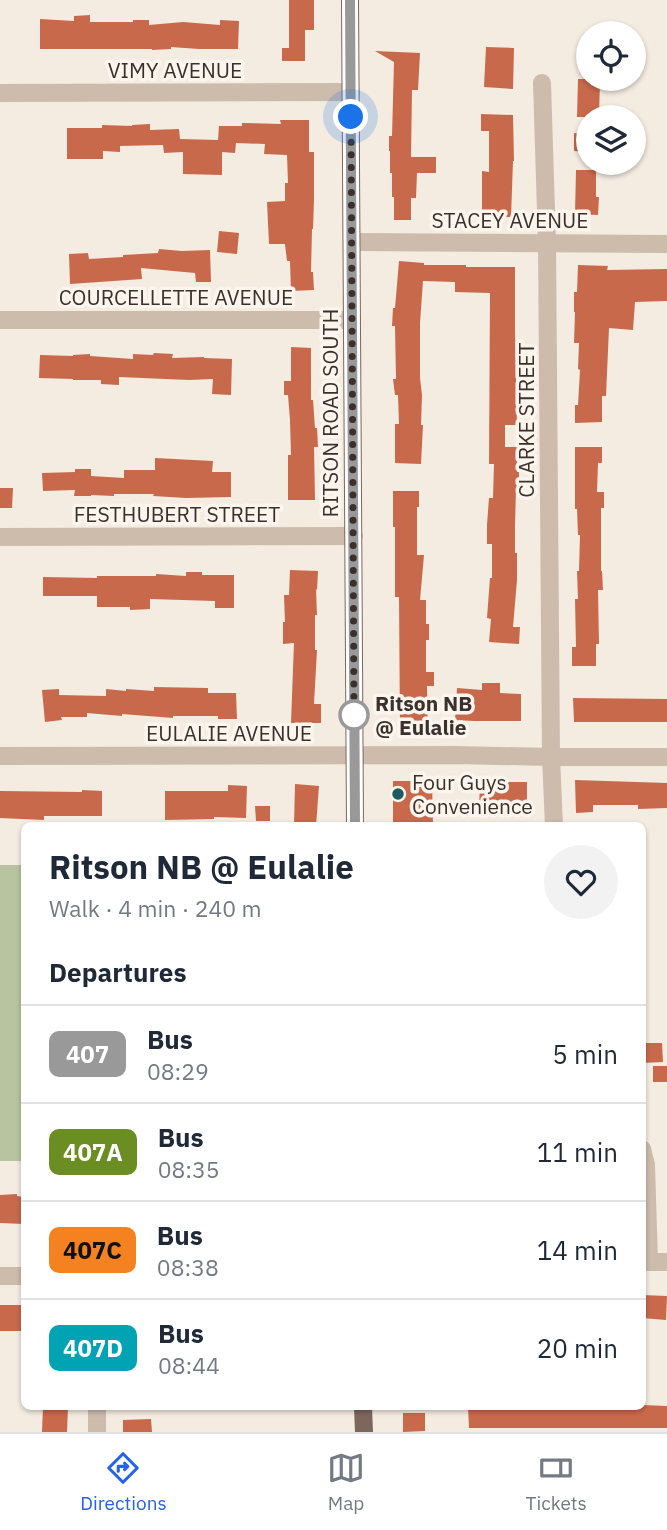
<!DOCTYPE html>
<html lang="en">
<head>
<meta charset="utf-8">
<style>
	body { margin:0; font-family:"IBM Plex Sans",sans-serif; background:#f2f2f3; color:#1f2937; height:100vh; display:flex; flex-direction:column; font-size:26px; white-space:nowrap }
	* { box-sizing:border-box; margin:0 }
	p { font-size:23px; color:#747a83 }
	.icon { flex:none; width:38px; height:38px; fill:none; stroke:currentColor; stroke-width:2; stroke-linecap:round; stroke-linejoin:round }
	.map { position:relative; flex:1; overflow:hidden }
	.drawer { position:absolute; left:21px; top:822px; width:625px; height:588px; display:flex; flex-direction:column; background:#fff; border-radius:10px; box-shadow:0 2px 5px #0004 }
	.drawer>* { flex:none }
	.badge { padding:0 14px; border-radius:10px; font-size:24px; line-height:46px }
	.tools { position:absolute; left:576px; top:21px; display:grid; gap:14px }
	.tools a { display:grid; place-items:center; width:70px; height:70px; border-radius:50%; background:#fff; box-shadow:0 2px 5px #0004; font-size:35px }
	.you { position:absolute; width:35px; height:35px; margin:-18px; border:5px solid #fff; border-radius:50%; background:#1a73e8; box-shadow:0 0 0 10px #1a73e833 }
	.map>.badge { position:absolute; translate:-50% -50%; box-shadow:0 0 0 4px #fff }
	h2 { padding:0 28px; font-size:26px; line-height:63px }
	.round { display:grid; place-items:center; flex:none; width:74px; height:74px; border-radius:37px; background:#f2f2f3 }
	.head { display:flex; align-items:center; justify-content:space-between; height:119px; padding:0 28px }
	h1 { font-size:33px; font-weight:800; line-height:52px }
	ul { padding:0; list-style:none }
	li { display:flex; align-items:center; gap:21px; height:98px; padding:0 28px; border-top:2px solid #e0e1e3 }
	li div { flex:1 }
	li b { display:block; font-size:26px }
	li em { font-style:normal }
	li .badge { min-width:77px; font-weight:700; text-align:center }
	.tab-bar { display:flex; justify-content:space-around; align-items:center; height:98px; border-top:2px solid #e0e1e3; background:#fff; font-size:19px; color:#747a83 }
	.tab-bar a { display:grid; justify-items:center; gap:4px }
	.tab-bar .selected { color:#2563eb }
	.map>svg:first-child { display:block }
	.green { fill:#b8c4a0 }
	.building { fill:#c8694b }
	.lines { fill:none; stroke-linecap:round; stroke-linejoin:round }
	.minor { stroke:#cdbbac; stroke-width:18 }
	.major { stroke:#7d675c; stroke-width:18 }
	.line-casing { stroke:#fff; stroke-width:16 }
	.line { stroke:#999; stroke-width:10 }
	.walk { stroke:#3b302b; stroke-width:7; stroke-dasharray:0 12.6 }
	.stop-dot { fill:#fff; stroke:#999; stroke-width:3.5 }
	.poi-dot { fill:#1f5a5e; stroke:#fbf5ee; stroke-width:2.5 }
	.labels { text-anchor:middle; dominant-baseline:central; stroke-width:7; stroke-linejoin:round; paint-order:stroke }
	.street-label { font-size:21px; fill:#3b302b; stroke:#fbf5ee }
	.stop-label { font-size:21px; font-weight:bold; fill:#3b302b; stroke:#fbf5ee; text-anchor:start }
	.poi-label { font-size:21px; fill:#3b302b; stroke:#fbf5ee; text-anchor:start }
</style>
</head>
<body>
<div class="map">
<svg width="667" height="1432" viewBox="0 0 667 1432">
	<rect width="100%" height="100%" fill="#f4ebe1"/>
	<rect class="green" x="0" y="865" width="24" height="296"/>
	<g class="building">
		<polygon points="289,0 314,0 314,30 305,30 305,61 282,61 282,48 289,48"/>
		<polygon points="90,15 90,22 133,22 133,20 149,20 149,25 183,22 220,25 220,20 239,21 238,49 199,49 171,47 171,49 152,50 152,49 40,49 40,19 74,21 74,16"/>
		<polygon points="486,47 514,48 513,89 484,87"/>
		<polygon points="375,51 420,53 418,90 412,90 411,157 436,157 436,173 417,173 416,198 411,198 411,220 394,220 394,197 392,197 392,173 390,173 390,151 389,151 389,136 392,136 394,62"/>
		<polygon points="578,79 600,79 599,117 577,117"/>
		<polygon points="481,114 513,115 514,161 513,161 511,217 482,216 482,171 489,172 489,131 481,131"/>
		<polygon points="280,120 309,120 309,152 314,152 314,200 313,229 312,229 311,272 313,272 314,290 291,291 290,261 287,261 285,244 269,244 267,202 285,201 285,183 288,183 287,155 264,154 265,144 236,143 235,153 222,152 222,175 183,174 183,152 164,153 163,145 120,146 120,152 103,151 103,159 67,159 67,128 102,128 102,125 132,126 132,125 150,124 150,130 179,129 180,139 218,140 219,126 242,126 242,123 281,124"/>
		<polygon points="574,133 588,134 588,152 574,151"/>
		<polygon points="576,170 596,170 596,197 599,197 598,215 575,214"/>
		<polygon points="219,231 239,233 237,254 217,252"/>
		<polygon points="159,249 182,251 210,250 211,282 196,282 195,273 141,268 142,279 70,284 69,254 88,253 89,259 123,257 123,255 158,253"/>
		<polygon points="399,261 424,263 424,265 466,265 466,267 515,267 515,333 517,425 505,425 505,447 517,447 517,472 519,472 519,491 516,490 515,525 515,553 517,553 517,580 513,627 520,627 519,644 489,642 491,619 487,618 490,578 492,578 492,544 487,544 487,525 489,498 493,498 494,464 489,464 490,293 455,292 455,282 423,281 420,323 420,378 422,395 421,425 423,425 421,464 395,463 395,424 399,424 398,395 395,395 393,379 396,379 395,326 392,326 393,308 395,308"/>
		<polygon points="578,265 608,266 607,270 667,269 667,301 635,302 633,330 609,328 606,396 602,396 602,422 575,423 575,405 578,405 580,370 578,369 579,343 574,343 575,312 574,312 574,292 577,292"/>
		<polygon points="291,347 311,348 311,400 313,400 315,428 317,428 318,447 314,447 315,500 288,500 288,455 291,455 290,420 288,395 284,395 284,381 291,381"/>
		<polygon points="154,353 173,354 172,358 204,357 204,358 232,359 231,395 212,394 213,379 189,380 119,377 119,385 101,384 101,380 73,380 73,379 39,378 40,355 73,356 73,355 90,354 90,356 133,359 133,354 153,355"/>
		<polygon points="575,447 602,447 602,463 598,463 597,492 604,492 604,508 601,508 601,571 602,571 603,590 598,590 599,644 596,644 596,666 572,666 572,647 576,647 575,599 578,599 577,571 579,571 580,535 578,535 577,509 575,509"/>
		<polygon points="155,458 213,461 212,472 231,472 231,497 186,498 153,496 154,494 114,494 114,496 91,495 91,496 74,496 75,490 43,491 42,473 75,472 75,469 91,469 91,476 124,478 124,470 155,470"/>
		<polygon points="0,488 13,488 12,508 0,508"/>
		<polygon points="393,491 419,491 419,507 417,507 417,555 424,555 420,600 426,600 426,624 429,624 429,640 426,640 426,672 434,672 434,686 427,686 428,731 400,731 399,597 395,597 395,527 393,527"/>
		<polygon points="290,570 318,571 317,590 316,589 317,615 315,615 315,650 317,650 314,704 321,704 321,723 291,723 294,643 283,644 283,622 285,622 284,595 289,595"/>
		<polygon points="186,572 202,572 202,575 234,575 234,608 215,608 215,601 150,599 150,609 130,610 130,607 97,607 97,596 43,596 43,577 97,578 97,576 156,576 156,574 186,576"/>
		<polygon points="482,683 500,683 500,693 521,694 521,721 474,721 455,720 457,688 482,690"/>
		<polygon points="154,687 208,688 208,693 236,693 237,719 218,719 218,716 173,716 173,718 122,714 122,716 87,713 87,717 61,717 62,720 45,722 42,690 59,689 59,695 106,696 106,689 126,691 126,689 154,691"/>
		<polygon points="573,698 667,699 667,722 574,722"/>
		<polygon points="575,780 667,783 667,808 638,809 638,805 593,805 593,812 576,813"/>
		<polygon points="393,781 432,781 433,826 393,826"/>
		<polygon points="480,782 527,782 527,803 496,803 496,809 479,809"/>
		<polygon points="295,784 319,786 316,826 294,826"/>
		<polygon points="228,785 247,786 246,818 214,817 214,819 165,820 165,791 228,791"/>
		<polygon points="82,790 102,791 102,816 44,816 44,820 0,818 0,791 82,792"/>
		<polygon points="255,806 270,806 270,821 256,821"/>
		<polygon points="642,1043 662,1043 663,1062 642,1063"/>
		<rect x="653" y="1066" width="14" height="16"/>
		<polygon points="17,1194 17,1196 24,1197 24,1224 0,1223 0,1195"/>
		<polygon points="642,1295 667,1296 666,1320 642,1318"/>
		<rect x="0" y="1305" width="24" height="26"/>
		<polygon points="642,1405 667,1406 667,1428 469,1428 468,1407 642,1407"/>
		<polygon points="43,1407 68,1407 67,1432 42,1432"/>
		<polygon points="403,1413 425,1413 425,1431 403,1432"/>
		<polygon points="151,1419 152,1432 123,1432 123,1420"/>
	</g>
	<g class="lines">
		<g class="minor">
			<polyline points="542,83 547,243 551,757 554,826"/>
			<polyline points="0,93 351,92"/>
			<polyline points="352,242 667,244"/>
			<polyline points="0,320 352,320"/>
			<polyline points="0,537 354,536"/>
			<polyline points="0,756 456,755 551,757 667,757"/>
			<polyline points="642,1149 646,1165 649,1262"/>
			<polyline points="642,1262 667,1262"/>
			<polyline points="0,1276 24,1276"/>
			<polyline points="97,1407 97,1432"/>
		</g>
		<g class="major">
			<polyline points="350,0 355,826"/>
			<polyline points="363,1407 364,1432"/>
		</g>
	</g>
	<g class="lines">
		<g class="line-casing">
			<polyline id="line" points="350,0 355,826"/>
		</g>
		<use href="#line" class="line"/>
		<polyline class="walk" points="351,117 354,715"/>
	</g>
	<circle class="stop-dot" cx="354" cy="715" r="14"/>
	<circle class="poi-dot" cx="398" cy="794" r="7"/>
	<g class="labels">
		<g class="street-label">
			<text x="175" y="70">VIMY AVENUE</text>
			<text x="510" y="220">STACEY AVENUE</text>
			<text x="176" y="297">COURCELLETTE AVENUE</text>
			<text transform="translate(330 413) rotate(-90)">RITSON ROAD SOUTH</text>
			<text transform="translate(526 420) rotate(-90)">CLARKE STREET</text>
			<text x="177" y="514">FESTHUBERT STREET</text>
			<text x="229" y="733">EULALIE AVENUE</text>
		</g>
		<g class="stop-label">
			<text x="375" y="703">Ritson NB<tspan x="375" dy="24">@ Eulalie</tspan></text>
		</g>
		<g class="poi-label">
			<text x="412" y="782">Four Guys<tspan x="412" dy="24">Convenience</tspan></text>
		</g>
	</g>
</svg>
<div class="tools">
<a><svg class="icon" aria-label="locate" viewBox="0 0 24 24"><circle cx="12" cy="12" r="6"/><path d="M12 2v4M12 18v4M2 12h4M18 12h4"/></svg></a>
<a><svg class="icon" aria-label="layers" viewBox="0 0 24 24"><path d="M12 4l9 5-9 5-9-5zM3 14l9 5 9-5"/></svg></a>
</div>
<div class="you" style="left:351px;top:117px"></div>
<section class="drawer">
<div class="head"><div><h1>Ritson NB @ Eulalie</h1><p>Walk · 4 min · 240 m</p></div><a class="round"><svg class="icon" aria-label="heart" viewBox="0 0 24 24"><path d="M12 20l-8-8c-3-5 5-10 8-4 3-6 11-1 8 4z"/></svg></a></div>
<h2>Departures</h2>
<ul>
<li><span class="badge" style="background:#999;color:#fff">407</span><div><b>Bus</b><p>08:29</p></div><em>5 min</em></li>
<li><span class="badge" style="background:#6b8e23;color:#fff">407A</span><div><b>Bus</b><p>08:35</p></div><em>11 min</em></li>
<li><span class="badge" style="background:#f58220;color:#111">407C</span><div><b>Bus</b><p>08:38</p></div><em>14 min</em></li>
<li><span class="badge" style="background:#00a3b4;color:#fff">407D</span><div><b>Bus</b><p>08:44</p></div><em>20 min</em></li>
</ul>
</section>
</div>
<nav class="tab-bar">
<a class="selected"><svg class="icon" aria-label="directions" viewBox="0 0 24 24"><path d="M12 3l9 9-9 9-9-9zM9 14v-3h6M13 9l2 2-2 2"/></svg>Directions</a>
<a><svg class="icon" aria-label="map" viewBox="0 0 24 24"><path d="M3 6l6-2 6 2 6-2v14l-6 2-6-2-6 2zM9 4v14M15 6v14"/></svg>Map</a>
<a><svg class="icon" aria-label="tickets" viewBox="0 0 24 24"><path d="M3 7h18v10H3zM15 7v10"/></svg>Tickets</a>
</nav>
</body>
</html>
